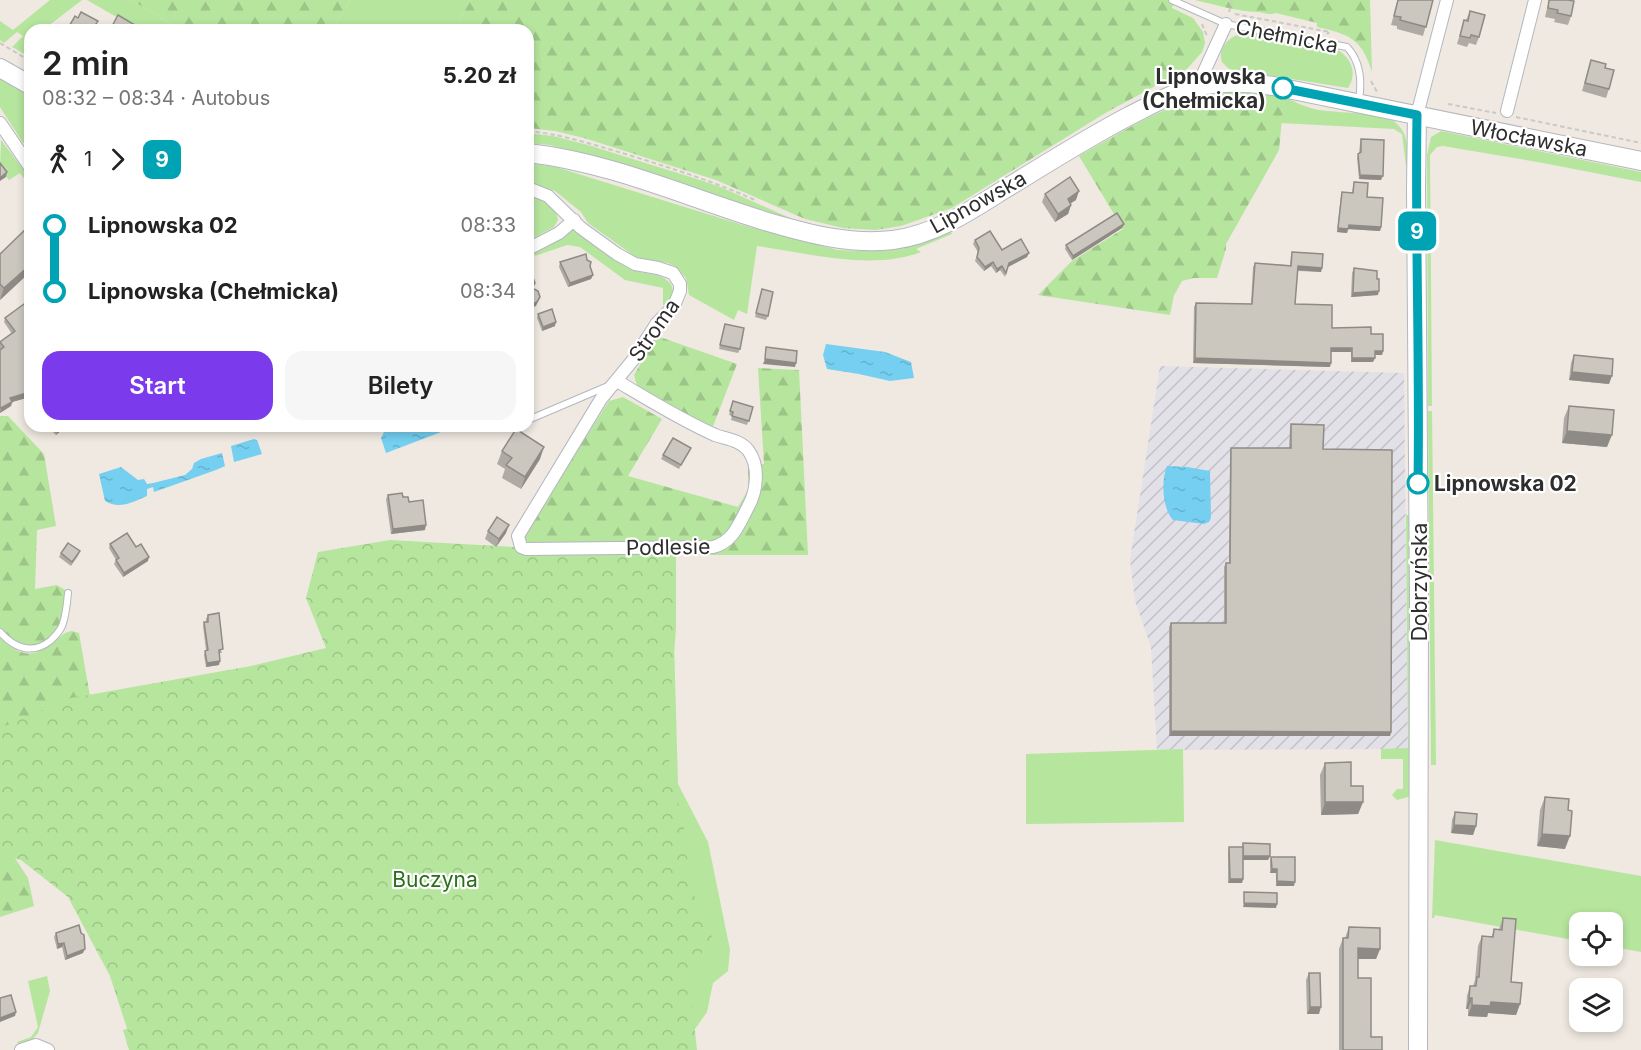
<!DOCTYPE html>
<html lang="pl">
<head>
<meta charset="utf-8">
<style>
	body { margin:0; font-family:Inter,sans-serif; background:#f6f6f6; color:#222; height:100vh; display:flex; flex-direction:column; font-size:22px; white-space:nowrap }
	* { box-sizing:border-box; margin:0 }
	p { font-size:20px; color:#767676 }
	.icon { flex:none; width:33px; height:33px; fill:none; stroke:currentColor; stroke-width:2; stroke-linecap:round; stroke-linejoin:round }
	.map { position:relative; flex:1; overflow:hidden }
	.details { position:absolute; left:24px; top:24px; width:510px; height:408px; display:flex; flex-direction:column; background:#fff; border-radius:18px; box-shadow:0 3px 9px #0003 }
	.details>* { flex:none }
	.badge { padding:0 12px; border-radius:9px; font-size:21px; line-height:39px }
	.tools { position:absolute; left:1569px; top:912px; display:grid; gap:12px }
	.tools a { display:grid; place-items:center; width:54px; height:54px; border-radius:12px; background:#fff; box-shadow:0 3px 9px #0003; font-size:30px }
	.map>.badge { position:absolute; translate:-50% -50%; box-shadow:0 0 0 3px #fff }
	.legs { display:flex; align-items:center; gap:9px; height:66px; padding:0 18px; font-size:20px }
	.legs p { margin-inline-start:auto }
	.head { display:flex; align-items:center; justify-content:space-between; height:102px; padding:0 18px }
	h1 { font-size:33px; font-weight:600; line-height:45px }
	.primary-button { display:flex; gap:12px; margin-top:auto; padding:12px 18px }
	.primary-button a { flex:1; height:69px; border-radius:18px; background:#7c3aed; color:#fff; font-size:24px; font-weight:600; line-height:69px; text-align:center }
	.primary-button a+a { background:#f6f6f6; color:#222 }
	ul { padding:0 18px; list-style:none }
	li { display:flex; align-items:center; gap:21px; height:66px; font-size:22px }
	li i { display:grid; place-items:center; width:9px; height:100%; margin:0 8px; background:currentColor }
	li i::after { content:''; width:15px; height:15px; margin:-8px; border:4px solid; border-radius:50%; background:#fff }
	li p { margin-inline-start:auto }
	li:first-child i { background:linear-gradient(#0000 50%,currentColor 0) }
	li:last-child i { background:linear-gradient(currentColor 50%,#0000 0) }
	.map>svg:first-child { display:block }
	.industrial { fill:url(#industrial-furrows) }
	.grass { fill:#b6e59e }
	.forest { fill:url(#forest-firs) }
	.park { fill:url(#park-crowns) }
	.water { fill:url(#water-ripples) }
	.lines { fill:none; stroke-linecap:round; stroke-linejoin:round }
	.lane-casing { stroke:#b4b7c1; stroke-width:8 }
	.street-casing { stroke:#b4b7c1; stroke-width:14 }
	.secondary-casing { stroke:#b4b7c1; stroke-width:20 }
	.path { stroke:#c9c9c9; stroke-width:2; stroke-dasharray:4.5 3; stroke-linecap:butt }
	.lane { stroke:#fff; stroke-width:6 }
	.street { stroke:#fff; stroke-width:12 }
	.secondary { stroke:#fff; stroke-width:18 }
	.wall { fill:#afaba4 }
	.shaded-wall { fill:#8e8b86 }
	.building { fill:#cbc7bf; stroke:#8e8b86; stroke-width:1.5 }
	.line-1-casing { stroke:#fff; stroke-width:14 }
	.line-1 { stroke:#00a3b4; stroke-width:9 }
	.stop-1-dot { fill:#fff; stroke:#00a3b4; stroke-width:3 }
	.labels { text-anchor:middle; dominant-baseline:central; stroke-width:4.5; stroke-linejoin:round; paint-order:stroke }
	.street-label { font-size:21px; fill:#2e2e2e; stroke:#fff }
	.stop-label { font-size:21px; font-weight:bold; fill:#2e2e2e; stroke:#fff; text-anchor:end }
	.park-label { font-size:21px; fill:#2c6e1b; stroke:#fff }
</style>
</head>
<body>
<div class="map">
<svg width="1641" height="1050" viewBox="0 0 1641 1050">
	<defs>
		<pattern id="industrial-furrows" width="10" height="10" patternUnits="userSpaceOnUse" patternTransform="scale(1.5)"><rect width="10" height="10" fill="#e3e1e8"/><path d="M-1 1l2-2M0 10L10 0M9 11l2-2" fill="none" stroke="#c3c1c7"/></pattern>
		<pattern id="forest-firs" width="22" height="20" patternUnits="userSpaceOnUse" patternTransform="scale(1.5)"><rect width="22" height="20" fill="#b6e59e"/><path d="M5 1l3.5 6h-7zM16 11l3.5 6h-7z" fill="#9dc588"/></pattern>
		<pattern id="park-crowns" width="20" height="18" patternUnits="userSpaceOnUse" patternTransform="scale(1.5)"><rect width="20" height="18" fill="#b6e59e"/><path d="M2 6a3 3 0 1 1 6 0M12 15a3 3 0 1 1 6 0" fill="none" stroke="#9dc588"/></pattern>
		<pattern id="water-ripples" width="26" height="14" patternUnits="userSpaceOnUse" patternTransform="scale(1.5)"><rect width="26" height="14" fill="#75cff0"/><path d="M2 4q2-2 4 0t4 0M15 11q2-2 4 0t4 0" fill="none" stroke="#66b2ce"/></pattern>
	</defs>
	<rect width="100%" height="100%" fill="#efe9e1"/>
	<polygon class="industrial" points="1160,366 1404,373 1408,749 1157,750 1151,647 1135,601 1130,560"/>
	<g class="grass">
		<polygon points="50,0 82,0 43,30 30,30 30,57 12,47 23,36 17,32 4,43 0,40 0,21 13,30"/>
		<polygon points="87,0 131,0 182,30 139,30"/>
		<polygon points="350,0 471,0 453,30 332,30"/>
		<path d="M1243,33L1256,34L1336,49C1351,57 1358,73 1348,88L1229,69L1222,62C1217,47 1230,36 1243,33Z"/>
		<polygon points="0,78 30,96 30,141 23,143 0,107"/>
		<path d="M1284,97C1295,102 1307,108 1319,110C1337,113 1385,112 1396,123C1409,134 1408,151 1409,166H1406L1402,134L1394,129L1281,123Z"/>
		<polygon points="1441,131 1641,172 1641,182 1543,163 1443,146 1437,147 1430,155 1432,406 1428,406 1427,155 1431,137"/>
		<polygon points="528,133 553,136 588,145 697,179 718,186 797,221 600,158 550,145 528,143"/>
		<polygon points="1,140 30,178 30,186 20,173 9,180 0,168"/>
		<path d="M528,163L556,167L746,226L838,250L860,251L902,249L951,232L952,234L916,249L921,252C872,271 808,253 757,246L747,314L738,310L734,320L689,295L686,278L675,266L668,263L637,258L588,223L581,212L555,191L528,182Z"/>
		<path d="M528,194C540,200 557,205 558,220L554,227L528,241Z"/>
		<path d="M572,229C593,239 609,258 630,269C641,274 660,272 669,282C677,291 671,298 666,307L663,305V288L625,280L580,247L567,245L535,256L533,251Z"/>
		<polygon points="1428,411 1432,411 1436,765 1431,765"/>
		<polygon points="1406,515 1411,515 1412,796 1397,800 1392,795 1397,789 1403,789 1403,759 1381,759 1381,749 1408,748"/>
		<polygon points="674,642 678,784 708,842 730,950 728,971 713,983 707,1012 680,1050 666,755"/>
		<polygon points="1183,749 1184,822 1026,824 1026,754"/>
		<polygon points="1435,840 1641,876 1641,952 1613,947 1612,922 1580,922 1579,941 1435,915 1434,918 1432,918"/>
		<polygon points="47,976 50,991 38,1033 30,1042 19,1046 17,1042 31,1037 38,1027 28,981"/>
	</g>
	<g class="forest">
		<polygon points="131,0 350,0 332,30 182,30"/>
		<polygon points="471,0 1175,0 1172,8 1193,18 1203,32 1205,43 1202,52 1187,69 1107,112 952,208 901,226 875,230 843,228 805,219 716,180 584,138 555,131 528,128 528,30 453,30"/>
		<path d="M1195,0H1370L1372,72C1362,39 1349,34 1317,27V23L1276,13C1268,16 1264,12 1257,12C1236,11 1216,5 1195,0Z"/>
		<path d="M1240,92H1254L1284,97L1279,150L1226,244V249L1217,278H1194L1182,281L1174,295L1170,315L1038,295L1072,261L1123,229L1079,156C1131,127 1179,94 1240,92Z"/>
		<polygon points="657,336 737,364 712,429 637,386 634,375"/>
		<polygon points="758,368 799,370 808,555 510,555 609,401 623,397 662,419 628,476 738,507 748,490 748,465 764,464"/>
		<path d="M0,416H8L44,454L56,526L37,530L35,589L57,585L65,590C64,601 64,612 60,623C55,636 37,650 22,646C13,643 6,635 0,628Z"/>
		<path d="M72,631L79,633L92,708L199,1050H129L123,1030L155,1021L37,836L9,849L28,878L34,906L0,917V638C18,654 30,660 52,644C58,639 63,632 72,631Z"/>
	</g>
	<polygon class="park" points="676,538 676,628 670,705 669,767 684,826 690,886 712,936 689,974 697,1050 134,1050 110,976 68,897 21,860 0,854 0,728 71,698 251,666 326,648 306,598 318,552 390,540 514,547"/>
	<g class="water">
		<polygon points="826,344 885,352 911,362 914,378 890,381 859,374 827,369 823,355"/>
		<polygon points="387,426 451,426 449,429 386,453 381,438"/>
		<polygon points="254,439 257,440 262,454 234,462 231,446"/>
		<path d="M222,453L225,466L216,470L154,492L153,487L147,489V496C133,502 119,510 105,501L99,474L121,467L138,480L144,479L147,484L153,483L185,475L192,469L194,463L201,459Z"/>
		<path d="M1167,466L1187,467L1210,471L1211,518L1209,522L1204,524L1173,520C1162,508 1161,480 1167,466Z"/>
	</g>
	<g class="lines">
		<g class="lane-casing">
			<g id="lane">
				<path d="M1172,0L1226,24L1347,47C1361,62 1362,81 1359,100"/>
				<polyline points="528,420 608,386"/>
				<path d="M0,632C14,648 32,655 50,641C55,636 59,633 62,626C66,616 67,604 68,593"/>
			</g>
		</g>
		<g class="street-casing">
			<g id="street">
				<polyline points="1197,87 1226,24"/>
				<polyline points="1507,111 1535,0"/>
				<polyline points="1417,115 1447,0"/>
				<polyline points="0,123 30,167"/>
				<path d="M528,188L548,196L581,228L617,254L635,264L658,268L673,273L680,284V291L674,306L657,323L633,360L601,399L518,536L521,547L526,549L713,547C733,542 739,524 748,507C757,491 760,466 748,450C740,440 726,439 715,435C681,420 649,400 617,381"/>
				<polyline points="528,249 559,233 574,220"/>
				<polyline points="21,1050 36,1045 48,1050"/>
			</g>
		</g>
		<g class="secondary-casing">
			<g id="secondary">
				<polyline points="0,68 30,85"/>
				<polyline points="1417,115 1416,188 1419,598 1418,1050"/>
				<path d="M528,153C610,162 689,198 768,222C809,234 850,245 893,240C933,235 967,213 1000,192C1043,166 1085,139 1129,116C1151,105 1172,93 1196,87C1222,81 1247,82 1273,86L1641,161"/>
			</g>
		</g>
		<g class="path">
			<polyline points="1229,12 1232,0"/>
			<polyline points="1235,14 1330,32 1327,34"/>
			<polyline points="1202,24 1207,36"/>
			<polyline points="0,43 30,61"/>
			<polyline points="1371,81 1377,92"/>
			<polyline points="1448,104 1496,113"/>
			<polyline points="1516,117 1641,143"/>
			<path d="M528,131C560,134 591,144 622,153C668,167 713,181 757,201"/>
		</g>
		<use href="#lane" class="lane"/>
		<use href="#street" class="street"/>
		<use href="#secondary" class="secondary"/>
	</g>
	<g class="wall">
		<polygon points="1398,0 1433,0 1423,36 1397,29 1397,26 1391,25"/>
		<polygon points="1549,0 1568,0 1571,16 1568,25 1554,22 1555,19 1545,17"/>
		<polygon points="1470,11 1479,37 1476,45 1469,43 1467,47 1457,44 1464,20 1466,20"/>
		<polygon points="1591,60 1605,68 1609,89 1606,98 1582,91"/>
		<polygon points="1361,139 1381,180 1359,179 1357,158 1359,153 1360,144"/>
		<polygon points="1354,182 1367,197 1381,227 1380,231 1348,229 1347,233 1337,232 1341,196 1342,192 1352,193"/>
		<polygon points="1045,194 1076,200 1070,203 1071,205 1068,214 1055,222 1042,202"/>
		<polygon points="1124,224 1122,228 1072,260 1065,249 1066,245"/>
		<polygon points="30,225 30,272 0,300 0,254"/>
		<polygon points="975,240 1002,250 1027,257 1008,267 1005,277 1000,270 996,273 991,266 984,271 975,261 978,252 973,244"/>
		<polygon points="1292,252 1322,268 1321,272 1298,271 1295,304 1332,328 1371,334 1383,351 1382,355 1375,355 1373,362 1351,362 1351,352 1331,352 1330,367 1193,363 1194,307 1196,303 1251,304 1253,267 1255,263 1290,265 1291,256"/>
		<polygon points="560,262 590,266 593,275 591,279 568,287 559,267"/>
		<polygon points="1354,268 1377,279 1378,295 1351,297 1352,273"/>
		<polygon points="762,289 768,316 766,320 755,317"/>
		<polygon points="30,314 30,343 26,346 30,351 30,397 12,402 11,406 0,413 0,343 12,334 4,322 5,318"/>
		<polygon points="538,314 555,326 542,331 537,318"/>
		<polygon points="725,324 740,349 738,353 719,349"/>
		<polygon points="1574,355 1609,384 1569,380 1571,363"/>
		<polygon points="733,401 753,407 747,425 731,420 732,416 729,415"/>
		<polygon points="1569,406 1607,447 1562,443 1564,418"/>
		<polygon points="1291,424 1391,732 1390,736 1169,736 1169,627 1171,623 1224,623 1224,567 1226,563 1229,563 1230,452 1231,448 1289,448 1290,428"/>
		<polygon points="47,426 66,426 56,435"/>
		<polygon points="691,448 679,469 661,459 663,455"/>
		<polygon points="502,451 540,459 521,489 502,478 505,469 497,464"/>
		<polygon points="388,495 403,497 409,502 425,530 391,534 386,499"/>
		<polygon points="488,531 506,533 496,547 485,539"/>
		<polygon points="110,544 136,547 148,561 123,577 114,564 116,560 109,548"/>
		<polygon points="80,551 78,556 71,566 59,557 61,553"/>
		<polygon points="208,615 222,653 219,653 219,665 206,667 204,655 206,650 203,626 204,622 206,622 206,619"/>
		<polygon points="1325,763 1351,786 1363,802 1358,814 1321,815 1320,775"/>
		<polygon points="1545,797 1565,849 1537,846 1540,810"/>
		<polygon points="1455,812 1476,826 1473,835 1451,833 1452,820"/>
		<polygon points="1243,843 1270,856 1268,860 1243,860 1243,879 1242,883 1228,883 1228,851 1229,847 1242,847"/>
		<polygon points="1271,857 1294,886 1276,886 1276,873 1270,873 1270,861"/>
		<polygon points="1503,918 1511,982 1520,1004 1516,1015 1488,1013 1487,1017 1468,1016 1468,1009 1466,1009 1467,996 1470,986 1473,986 1475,980 1478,946 1482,936 1492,936 1494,929 1499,929"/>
		<polygon points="1349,927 1380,949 1376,959 1358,959 1358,978 1371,1037 1382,1050 1339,1050 1339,949 1343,938 1345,938"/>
		<polygon points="56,933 83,953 65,960 62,947 57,949 54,937"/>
		<polygon points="1309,973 1319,1014 1307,1014 1306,980"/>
	</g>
	<g class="shaded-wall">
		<polygon points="7,172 6,177 0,181 0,178"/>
		<polygon points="1360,175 1383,176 1381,180 1359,179"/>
		<polygon points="1079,191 1076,200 1065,207 1068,199"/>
		<polygon points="1071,205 1068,214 1055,222 1058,214"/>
		<polygon points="1124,224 1122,228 1072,260 1073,256"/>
		<polygon points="1349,225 1381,227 1380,231 1348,229 1347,233 1337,232 1338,228"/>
		<polygon points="1029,253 1027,257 1008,267 1009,263"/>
		<polygon points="993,262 991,266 984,271 985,267"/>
		<polygon points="30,265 30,272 0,300 4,288"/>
		<polygon points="1002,266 1000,270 996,273 997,269"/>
		<polygon points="1298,266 1322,268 1321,272 1296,270"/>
		<polygon points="593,275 591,279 568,287 570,283"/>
		<polygon points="1379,291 1378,295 1351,297 1353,293"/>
		<polygon points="540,297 536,306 528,309 529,305"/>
		<polygon points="556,322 555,326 542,331 543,327"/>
		<polygon points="30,340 30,343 23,348 25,344"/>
		<polygon points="1331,348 1352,348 1351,352 1330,352"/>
		<polygon points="1375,351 1383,351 1382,355 1373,355"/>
		<polygon points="1195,358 1331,363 1330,367 1193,363"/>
		<polygon points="1352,358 1375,358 1373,362 1351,362"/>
		<polygon points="765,359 796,363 795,367 763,364"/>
		<polygon points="1572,372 1612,376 1609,384 1569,380"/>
		<polygon points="30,392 30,397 12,402 11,406 0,413 1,408 10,398"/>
		<polygon points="63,426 66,426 56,435 58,431"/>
		<polygon points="1567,431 1612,435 1607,447 1562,443"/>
		<polygon points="544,447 540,459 521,489 525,477"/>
		<polygon points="426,525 425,530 391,534 393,529"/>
		<polygon points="509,525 506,533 496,547 499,539"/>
		<polygon points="149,557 148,561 123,577 124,573"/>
		<polygon points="220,661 219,665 206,667 207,663"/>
		<polygon points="1171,731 1391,732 1390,736 1169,736"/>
		<polygon points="1325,802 1363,802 1358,814 1321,815"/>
		<polygon points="1454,825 1476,826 1473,835 1451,833"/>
		<polygon points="1542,834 1570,836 1565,849 1537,846"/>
		<polygon points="1243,856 1270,856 1268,860 1242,860"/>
		<polygon points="1272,869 1277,869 1276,873 1270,873"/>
		<polygon points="1230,879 1243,879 1242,883 1228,883"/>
		<polygon points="1277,881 1295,882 1294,886 1276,886"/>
		<polygon points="1244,903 1277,904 1276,908 1243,907"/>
		<polygon points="64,943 62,947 57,949 58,944"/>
		<polygon points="1358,948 1380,949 1376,959 1354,959"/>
		<polygon points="85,949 83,953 65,960 67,956"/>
		<polygon points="1469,998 1472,998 1468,1009 1466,1009"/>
		<polygon points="1491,1002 1520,1004 1516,1015 1488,1013 1487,1017 1468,1016 1472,1005"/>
		<polygon points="1310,1007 1321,1007 1319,1014 1307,1014"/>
		<polygon points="16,1012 15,1016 0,1022 0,1018"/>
	</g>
	<g class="building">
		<polygon points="1398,0 1433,0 1426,27 1400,20 1401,17 1394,16"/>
		<polygon points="1549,0 1568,0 1574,1 1571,16 1557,13 1558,10 1548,8"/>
		<polygon points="1470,11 1485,15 1479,37 1471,35 1470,38 1460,36 1464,20 1468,21"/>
		<polygon points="81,12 98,21 92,30 71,30 68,28 75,16 78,18"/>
		<polygon points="118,15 135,25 133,30 110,30"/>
		<polygon points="1591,60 1606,64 1605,68 1614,70 1609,89 1585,83"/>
		<polygon points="1361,139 1384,140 1383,176 1360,175 1358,154 1361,152"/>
		<polygon points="0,163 7,172 0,178"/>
		<polygon points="1070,177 1079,191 1068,199 1071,205 1058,214 1045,194"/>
		<polygon points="1354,182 1368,183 1367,197 1383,198 1381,227 1349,225 1348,229 1338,228 1342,192 1353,193"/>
		<polygon points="1117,213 1124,224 1073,256 1066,245"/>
		<polygon points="30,225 30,252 28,253 30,256 30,265 4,288 0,284 0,254"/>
		<polygon points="990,231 1002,250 1021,239 1029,253 1009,263 1006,273 1002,266 997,269 993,262 985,267 977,257 979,248 975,240"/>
		<polygon points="1292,252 1323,254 1322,268 1298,266 1295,304 1332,305 1332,328 1371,327 1371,334 1383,334 1383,351 1375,351 1375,358 1352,358 1352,348 1331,348 1331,363 1195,358 1196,303 1252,304 1255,263 1291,266"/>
		<polygon points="586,254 587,260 591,262 590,266 593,275 570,283 560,262"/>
		<polygon points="1354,268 1377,271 1377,279 1379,279 1379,291 1353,293"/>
		<polygon points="532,275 535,283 532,288 538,291 540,297 537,302 529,305 528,276"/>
		<polygon points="762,289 773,292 768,316 756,313"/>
		<polygon points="24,304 30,314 30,340 25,344 30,351 30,392 10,398 12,402 1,408 0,407 0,350 4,347 0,342 15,331 5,318"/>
		<polygon points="552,309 556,322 543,327 538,314"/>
		<polygon points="725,324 744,328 740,349 720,345"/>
		<polygon points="766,347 797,351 796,363 765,359"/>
		<polygon points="1574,355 1613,359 1612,376 1572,372"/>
		<polygon points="733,401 753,407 749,421 732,416 733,412 730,411"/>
		<polygon points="1569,406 1614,410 1612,435 1567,431"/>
		<polygon points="1291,424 1324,425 1323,449 1392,450 1391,732 1171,731 1171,623 1226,623 1226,563 1230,563 1231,448 1291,448"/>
		<polygon points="53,426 63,426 58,431"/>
		<polygon points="516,429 544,447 525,477 506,465 512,458 502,451"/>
		<polygon points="673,438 691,448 681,465 663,455"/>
		<polygon points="402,493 403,497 408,497 409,502 423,500 426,525 393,529 388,495"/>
		<polygon points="497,517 509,525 499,539 488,531"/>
		<polygon points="127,533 136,547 141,544 149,557 124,573 116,560 119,558 110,544"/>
		<polygon points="68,543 80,551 72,562 61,553"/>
		<polygon points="219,613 223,649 219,650 220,661 207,663 205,651 208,650 204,622 208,622 208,615"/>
		<polygon points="1351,762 1351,786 1363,786 1363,802 1325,802 1325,763"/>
		<polygon points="1545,797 1569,799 1568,810 1572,811 1570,836 1542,834"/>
		<polygon points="1455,812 1477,814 1476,826 1454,825"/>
		<polygon points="1243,843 1270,844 1270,856 1243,856"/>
		<polygon points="1229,847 1243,847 1243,879 1230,879"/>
		<polygon points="1271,857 1295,857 1295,882 1277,881 1277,869 1272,869"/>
		<polygon points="1244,892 1277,893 1277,904 1244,903"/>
		<polygon points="1503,918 1516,919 1511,982 1522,983 1520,1004 1491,1002 1490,1006 1472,1005 1472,998 1469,998 1470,986 1476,986 1477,977 1479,977 1482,936 1493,937 1494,929 1502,930"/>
		<polygon points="79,925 81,933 84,935 85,949 67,956 64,943 58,944 56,933"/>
		<polygon points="1349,927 1380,928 1380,949 1358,948 1358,978 1371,978 1371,1037 1382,1037 1382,1050 1343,1050 1343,938 1348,938"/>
		<polygon points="1309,973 1320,973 1321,1007 1310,1007"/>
		<polygon points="11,995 16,1012 0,1018 0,998"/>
	</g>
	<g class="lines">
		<g class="line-1-casing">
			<path id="line-1" d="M1283,88L1417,115C1415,238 1420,360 1418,483"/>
		</g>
		<use href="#line-1" class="line-1"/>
	</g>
	<g class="stop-1-dot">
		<circle cx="1283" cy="88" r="10"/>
		<circle cx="1418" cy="483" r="10"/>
	</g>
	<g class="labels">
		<g class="street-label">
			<text transform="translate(1287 36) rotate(11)">Chełmicka</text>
			<text transform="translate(1529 138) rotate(11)">Włocławska</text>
			<text transform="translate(978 202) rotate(-29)">Lipnowska</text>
			<text transform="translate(654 330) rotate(-55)">Stroma</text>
			<text transform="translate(668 547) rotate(-1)">Podlesie</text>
			<text transform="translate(1419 582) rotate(-90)">Dobrzyńska</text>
		</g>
		<g class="stop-label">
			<text x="1266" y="76">Lipnowska<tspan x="1266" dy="24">(Chełmicka)</tspan></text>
			<text x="1434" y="483" text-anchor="start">Lipnowska 02</text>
		</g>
		<g class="park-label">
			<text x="435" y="879">Buczyna</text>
		</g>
	</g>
</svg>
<div class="tools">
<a><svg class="icon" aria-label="locate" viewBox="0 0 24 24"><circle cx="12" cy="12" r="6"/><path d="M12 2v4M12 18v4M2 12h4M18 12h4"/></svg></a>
<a><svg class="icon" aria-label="layers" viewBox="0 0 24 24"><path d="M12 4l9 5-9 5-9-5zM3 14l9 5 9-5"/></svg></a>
</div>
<b class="badge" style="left:1417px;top:231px;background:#00a3b4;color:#fff">9</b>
<section class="details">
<div class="head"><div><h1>2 min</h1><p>08:32 – 08:34 · Autobus</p></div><b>5.20 zł</b></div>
<div class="legs"><svg class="icon" aria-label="walk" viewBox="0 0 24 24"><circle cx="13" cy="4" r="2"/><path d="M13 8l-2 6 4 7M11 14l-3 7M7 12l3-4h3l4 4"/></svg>1<svg class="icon" aria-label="forward" viewBox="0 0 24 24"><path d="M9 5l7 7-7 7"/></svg><b class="badge" style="background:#00a3b4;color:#fff">9</b></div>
<ul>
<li><i style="color:#00a3b4"></i><b>Lipnowska 02</b><p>08:33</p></li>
<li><i style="color:#00a3b4"></i><b>Lipnowska (Chełmicka)</b><p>08:34</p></li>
</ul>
<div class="primary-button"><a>Start</a><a>Bilety</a></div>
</section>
</div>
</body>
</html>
